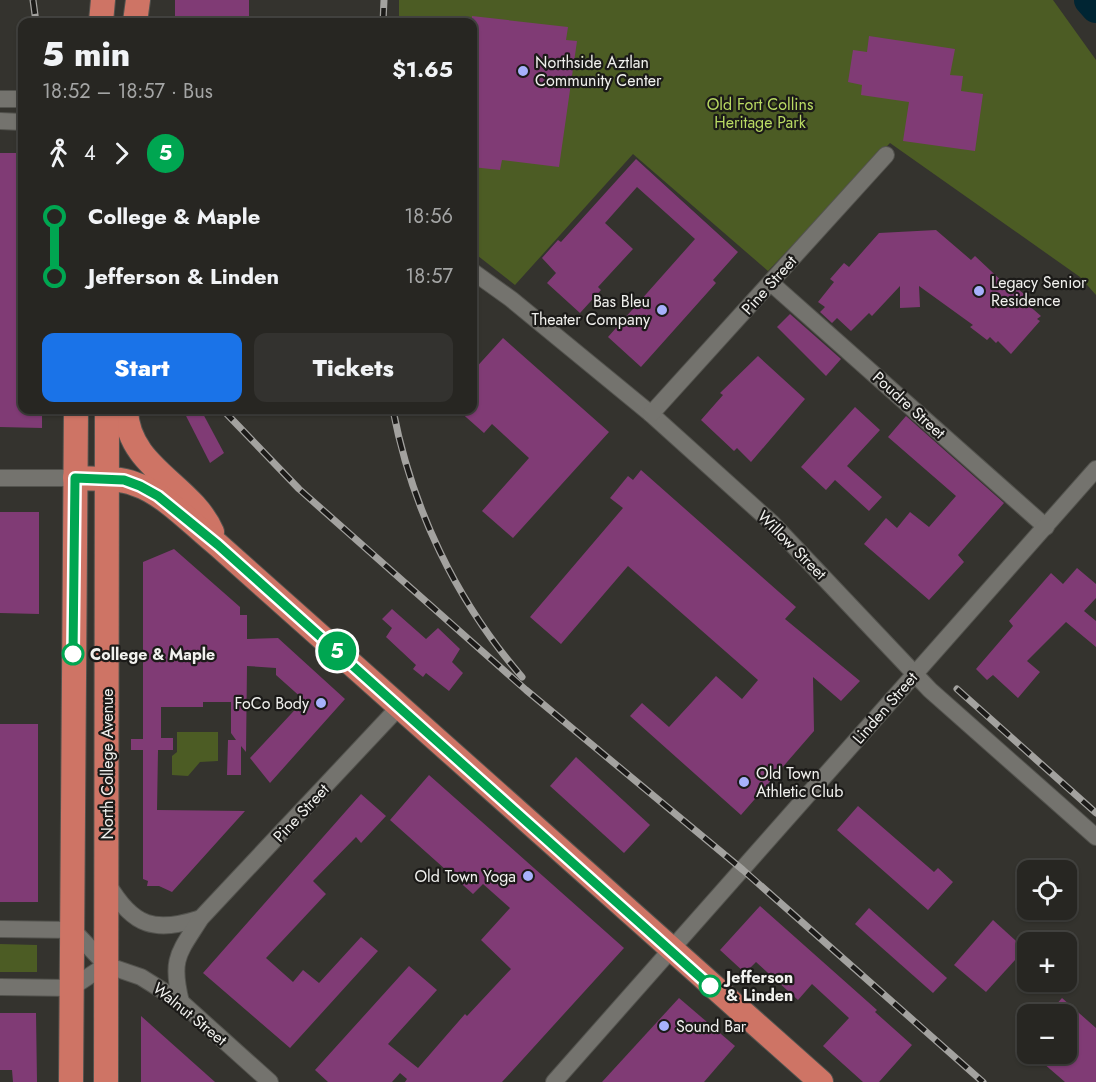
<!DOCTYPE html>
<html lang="en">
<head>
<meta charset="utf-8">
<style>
	body { margin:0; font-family:Jost,sans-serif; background:#33322f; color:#f1f3f6; height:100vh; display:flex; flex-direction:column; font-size:22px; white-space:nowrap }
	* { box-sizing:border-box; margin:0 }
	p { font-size:20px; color:#a4a5a5 }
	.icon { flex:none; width:33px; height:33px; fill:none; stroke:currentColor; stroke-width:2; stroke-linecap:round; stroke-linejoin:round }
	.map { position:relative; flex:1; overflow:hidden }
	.side { position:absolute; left:18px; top:18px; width:459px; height:396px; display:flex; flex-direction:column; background:#272622; border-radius:12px; box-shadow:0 2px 4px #0004,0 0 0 2px #434340 }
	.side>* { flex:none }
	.badge { padding:0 12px; border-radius:20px; font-size:21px; line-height:39px }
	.controls { position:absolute; left:1017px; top:860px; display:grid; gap:12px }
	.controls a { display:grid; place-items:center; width:60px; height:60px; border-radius:12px; background:#272622; box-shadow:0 2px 4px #0004,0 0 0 2px #434340; font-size:30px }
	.map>.badge { position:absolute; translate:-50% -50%; box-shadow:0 0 0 3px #fff }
	.legs { display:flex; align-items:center; gap:9px; height:66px; padding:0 24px; font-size:20px }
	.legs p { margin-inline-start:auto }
	.head { display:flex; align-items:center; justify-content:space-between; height:102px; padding:0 24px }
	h1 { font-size:33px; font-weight:800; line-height:45px }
	.primary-button { display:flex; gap:12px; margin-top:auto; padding:12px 24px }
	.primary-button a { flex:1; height:69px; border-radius:12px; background:#1a73e8; color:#fff; font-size:24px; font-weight:800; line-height:69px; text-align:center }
	.primary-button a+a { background:#33322f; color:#f1f3f6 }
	ul { padding:0 24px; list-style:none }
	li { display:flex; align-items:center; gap:21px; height:60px; font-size:22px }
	li i { display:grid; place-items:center; width:9px; height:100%; margin:0 8px; background:currentColor }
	li i::after { content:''; width:15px; height:15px; margin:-8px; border:4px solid; border-radius:50%; background:#272622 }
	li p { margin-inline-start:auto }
	li:first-child i { background:linear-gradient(#0000 50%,currentColor 0) }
	li:last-child i { background:linear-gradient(currentColor 50%,#0000 0) }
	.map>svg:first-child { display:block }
	.green { fill:#4c5c24 }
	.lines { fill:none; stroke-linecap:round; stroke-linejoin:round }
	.river { stroke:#002533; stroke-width:30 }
	.building { fill:#803b75 }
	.minor-casing { stroke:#53534e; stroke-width:18 }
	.highway-casing { stroke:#53534e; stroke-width:26 }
	.minor { stroke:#74736e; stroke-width:16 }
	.highway { stroke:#ce7465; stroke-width:24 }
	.rail-casing { stroke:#a3a29f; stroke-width:7 }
	.rail { stroke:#1b1a18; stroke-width:4.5; stroke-dasharray:14; stroke-linecap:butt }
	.line-1-casing { stroke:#fff; stroke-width:14 }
	.line-1 { stroke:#00a651; stroke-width:9 }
	.poi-dot { fill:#a7b1fc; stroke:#1b1a18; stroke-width:2 }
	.stop-1-dot { fill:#fff; stroke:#00a651; stroke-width:3 }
	.labels { text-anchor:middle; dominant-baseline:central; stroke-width:4.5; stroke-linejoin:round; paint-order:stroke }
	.poi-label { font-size:16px; fill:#f1f1ee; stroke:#1b1a18; text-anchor:start }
	.park-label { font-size:16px; fill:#b9da63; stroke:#1b1a18 }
	.street-label { font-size:16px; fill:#f1f1ee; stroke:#1b1a18 }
	.stop-label { font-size:16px; font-weight:bold; fill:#f1f1ee; stroke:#1b1a18; text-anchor:start }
</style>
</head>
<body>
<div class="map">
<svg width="1096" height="1082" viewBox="0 0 1096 1082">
	<rect width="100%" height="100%" fill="#34332e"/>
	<g class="green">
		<polygon points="399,0 1053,0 1096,60 1096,295 1080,277 890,143 768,271 633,154 515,285 473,252 472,22 399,22"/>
		<polygon points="177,732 218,732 218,761 200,762 188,776 172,775 172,756 177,752"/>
		<polygon points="0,944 37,945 37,972 0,972"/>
	</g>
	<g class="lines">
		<polyline class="river" points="1089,0 1096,8"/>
	</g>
	<g class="building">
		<rect x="175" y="0" width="74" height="22"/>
		<polygon points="472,16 568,27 566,40 577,41 559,167 502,160 500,170 472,167"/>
		<polygon points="869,36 955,49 950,75 963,76 961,91 983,94 975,151 903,141 909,102 861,95 862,85 848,82 853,50 867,52"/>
		<polygon points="0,153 22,153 22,410 42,412 42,428 0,427"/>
		<polygon points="636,159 738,252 713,280 716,283 641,367 608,337 695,239 637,187 605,223 633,249 598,287 601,290 580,313 547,283 556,273 542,258 558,240 561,242"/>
		<polygon points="936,230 971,260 975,256 1006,285 1008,281 1029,298 1026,303 1041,316 1037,319 1040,321 1011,354 998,341 996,343 990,337 987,340 970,327 973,325 919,286 920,307 900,308 900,286 872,316 869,313 851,331 837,318 832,323 820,312 825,307 818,302 834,282 830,279 844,263 849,267 879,233"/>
		<polygon points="790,314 841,359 826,376 777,327"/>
		<polygon points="503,338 609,432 513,538 482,511 529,458 492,424 484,433 458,410 472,410 472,372"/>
		<polygon points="758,356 805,399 751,462 737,448 734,451 701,420 723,395 720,393"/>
		<polygon points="855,407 880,430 847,466 882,497 869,511 835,480 826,490 801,467"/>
		<polygon points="183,410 201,410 224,453 210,463"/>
		<polygon points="906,416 1004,503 958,555 964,562 929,600 864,544 886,518 897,528 910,512 929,527 956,496 888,437"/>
		<polygon points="641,470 796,607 785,619 860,681 841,701 813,677 814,731 741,815 630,716 642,703 669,727 716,676 742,699 758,680 628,566 561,644 530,617 623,508 610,498 628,476 633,480"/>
		<polygon points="0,512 39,512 39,614 0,613"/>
		<polygon points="174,549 240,607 240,615 247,615 247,639 278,638 345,699 270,783 250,758 304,700 276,675 276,668 247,666 246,752 241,746 241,775 227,775 228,740 236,740 231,733 231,702 203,702 203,707 161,707 161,738 173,738 173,750 158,750 157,810 245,811 172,892 159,886 147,886 148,881 143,879 143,750 131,750 131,739 143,739 143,562"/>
		<polygon points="1077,568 1096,584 1096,598 1084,611 1096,621 1096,647 1066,622 1027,661 1040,672 1018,698 993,675 987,680 976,669 1013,626 1009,621 1051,573 1063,584"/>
		<polygon points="392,609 426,639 438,628 460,649 452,662 463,673 449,691 426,673 423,677 413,669 416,665 386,637 392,628 382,619"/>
		<rect x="0" y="724" width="38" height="178"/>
		<polygon points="576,757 650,825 624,853 550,786"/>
		<polygon points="429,775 624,948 502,1082 405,1082 407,1079 400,1073 392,1082 328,1082 315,1070 409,966 437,990 388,1044 418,1068 465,1014 467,1016 511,969 481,940 510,908 483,884 473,894 390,820"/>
		<polygon points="361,794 386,816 361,843 356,837 313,881 326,894 266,958 293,982 303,970 319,983 361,937 378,951 290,1048 203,973"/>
		<polygon points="858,806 934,872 938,868 953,882 928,910 837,830"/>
		<polygon points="760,906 877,1010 875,1012 912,1045 879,1082 863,1082 823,1046 849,1018 812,984 798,1000 756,962 745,973 720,950"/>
		<polygon points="869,908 947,978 933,993 855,924"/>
		<polygon points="993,920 1025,949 986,992 954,965"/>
		<polygon points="679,998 735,1046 704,1082 602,1082"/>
		<polygon points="1062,998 1096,1028 1096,1082 1065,1082 1043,1063 1052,1053 1066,1053 1066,1014 1048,1014"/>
		<polygon points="0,1013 36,1013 37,1082 13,1082 12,1070 0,1070"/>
		<polygon points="141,1016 215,1082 141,1082"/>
	</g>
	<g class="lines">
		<g class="minor-casing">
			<g id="minor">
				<polyline points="0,99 22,99"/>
				<polyline points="0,121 22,122"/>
				<polyline points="472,271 511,299 651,414 772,523 930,690 1096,837"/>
				<polyline points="771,283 1046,527"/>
				<polyline points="651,414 886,155"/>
				<polyline points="0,478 75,478"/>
				<path d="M108,884C133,927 155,933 201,918"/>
				<polyline points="0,929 73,930 106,965 141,977 181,1002 270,1082"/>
				<polyline points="0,987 71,988 106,965"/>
				<path d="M181,1002C170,958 179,953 201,918L399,707"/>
				<polyline points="554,1082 1096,469"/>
			</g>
		</g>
		<g class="highway-casing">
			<g id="highway">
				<polyline points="101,22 103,0"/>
				<polyline points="135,22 138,0"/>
				<path d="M126,410C128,468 191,484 212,532"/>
				<path d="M75,478C94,479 117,477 135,484C164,493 194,526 218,545L821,1082"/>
				<polyline points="71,1082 76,410"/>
				<polyline points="106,1082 107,410"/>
			</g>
		</g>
		<use href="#minor" class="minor"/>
		<use href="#highway" class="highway"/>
		<g class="rail-casing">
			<g id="rail">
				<polyline points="33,0 36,22"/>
				<polyline points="383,22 384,0"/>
				<polyline points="223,410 299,489 526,690 743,870 983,1082"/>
				<path d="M393,410C412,508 456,601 522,677"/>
				<polyline points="957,689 1096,813"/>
			</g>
		</g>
		<use href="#rail" class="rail"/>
	</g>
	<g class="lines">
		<g class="line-1-casing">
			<polyline id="line-1" points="73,654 75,478 124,480 140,486 158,496 218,545 710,986"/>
		</g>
		<use href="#line-1" class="line-1"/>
	</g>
	<g class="poi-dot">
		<circle cx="523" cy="71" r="6"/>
		<circle cx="979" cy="291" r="6"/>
		<circle cx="662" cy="310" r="6"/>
		<circle cx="321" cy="703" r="6"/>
		<circle cx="744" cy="782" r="6"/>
		<circle cx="528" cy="876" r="6"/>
		<circle cx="664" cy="1026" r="6"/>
	</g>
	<g class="stop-1-dot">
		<circle cx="73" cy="654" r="10"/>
		<circle cx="710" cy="986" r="10"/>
	</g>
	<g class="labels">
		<g class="poi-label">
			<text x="535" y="62">Northside Aztlan<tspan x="535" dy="18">Community Center</tspan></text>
			<text x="991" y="282">Legacy Senior<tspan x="991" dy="18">Residence</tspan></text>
			<text x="650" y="301" text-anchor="end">Bas Bleu<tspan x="650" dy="18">Theater Company</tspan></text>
			<text x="309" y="703" text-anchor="end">FoCo Body</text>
			<text x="756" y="773">Old Town<tspan x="756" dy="18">Athletic Club</tspan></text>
			<text x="516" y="876" text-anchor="end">Old Town Yoga</text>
			<text x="676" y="1026">Sound Bar</text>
		</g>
		<g class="park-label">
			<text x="760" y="104">Old Fort Collins<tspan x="760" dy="18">Heritage Park</tspan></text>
		</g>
		<g class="street-label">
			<text transform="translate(769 285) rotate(-48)">Pine Street</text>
			<text transform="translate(909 405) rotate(42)">Poudre Street</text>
			<text transform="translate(792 545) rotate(45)">Willow Street</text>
			<text transform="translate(885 708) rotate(-49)">Linden Street</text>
			<text transform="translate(107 764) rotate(-90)">North College Avenue</text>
			<text transform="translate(301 813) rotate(-47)">Pine Street</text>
			<text transform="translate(190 1014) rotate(39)">Walnut Street</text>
		</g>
		<g class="stop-label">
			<text x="90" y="654">College &amp; Maple</text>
			<text x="726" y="977">Jefferson<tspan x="726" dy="18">&amp; Linden</tspan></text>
		</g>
	</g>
</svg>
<div class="controls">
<a><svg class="icon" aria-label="locate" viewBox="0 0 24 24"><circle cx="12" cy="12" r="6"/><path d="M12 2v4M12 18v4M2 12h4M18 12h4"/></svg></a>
<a>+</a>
<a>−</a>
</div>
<b class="badge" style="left:337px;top:651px;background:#00a651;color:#fff">5</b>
<section class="side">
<div class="head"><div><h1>5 min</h1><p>18:52 – 18:57 · Bus</p></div><b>$1.65</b></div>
<div class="legs"><svg class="icon" aria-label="walk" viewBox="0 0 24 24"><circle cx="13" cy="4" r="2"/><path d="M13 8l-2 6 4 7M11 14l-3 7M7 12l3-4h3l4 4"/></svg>4<svg class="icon" aria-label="forward" viewBox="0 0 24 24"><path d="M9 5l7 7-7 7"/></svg><b class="badge" style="background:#00a651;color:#fff">5</b></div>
<ul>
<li><i style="color:#00a651"></i><b>College &amp; Maple</b><p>18:56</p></li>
<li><i style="color:#00a651"></i><b>Jefferson &amp; Linden</b><p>18:57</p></li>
</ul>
<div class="primary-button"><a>Start</a><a>Tickets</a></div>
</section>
</div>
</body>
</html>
